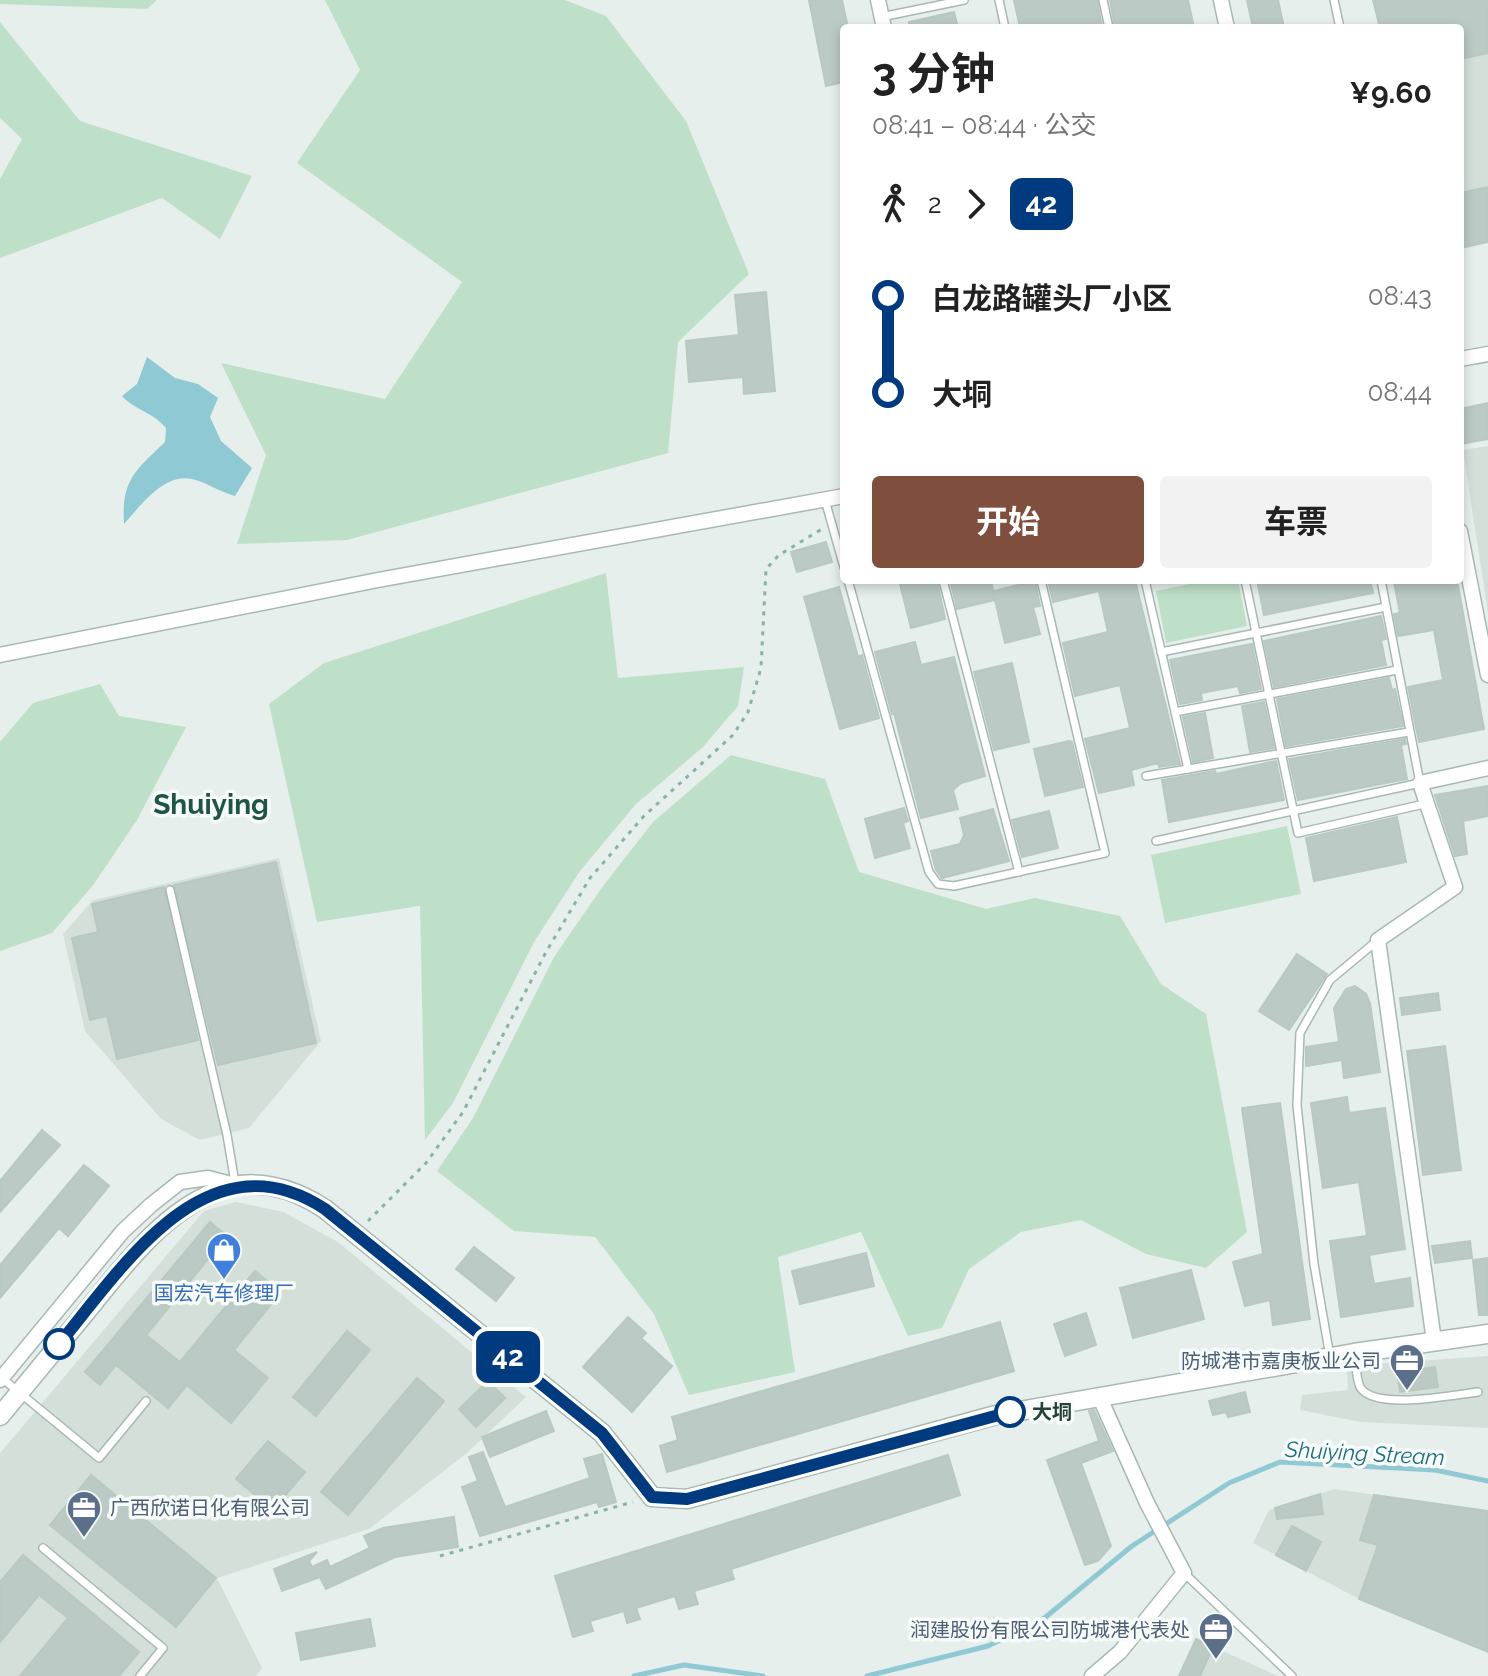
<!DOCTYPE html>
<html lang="zh">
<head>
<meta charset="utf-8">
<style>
	body { margin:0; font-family:Raleway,"Noto Sans SC",sans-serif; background:#f2f2f2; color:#222; height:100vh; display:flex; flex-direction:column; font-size:30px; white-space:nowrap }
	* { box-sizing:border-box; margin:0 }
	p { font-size:26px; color:#767676 }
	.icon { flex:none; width:44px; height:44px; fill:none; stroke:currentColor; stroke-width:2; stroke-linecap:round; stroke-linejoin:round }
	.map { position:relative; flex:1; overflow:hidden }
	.panel { position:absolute; left:840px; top:24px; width:624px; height:560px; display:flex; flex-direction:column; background:#fff; border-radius:8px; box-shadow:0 4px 12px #0003 }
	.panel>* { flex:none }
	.badge { padding:0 16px; border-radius:12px; font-size:28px; line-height:52px }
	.map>.badge { position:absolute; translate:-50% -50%; box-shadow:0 0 0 4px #fff }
	.legs { display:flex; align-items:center; gap:12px; height:88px; padding:0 32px; font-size:26px }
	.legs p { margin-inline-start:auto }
	.summary { display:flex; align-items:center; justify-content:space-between; height:136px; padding:0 32px }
	h1 { font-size:44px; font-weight:700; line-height:60px }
	.primary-button { display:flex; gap:16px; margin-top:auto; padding:16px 32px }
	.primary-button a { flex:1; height:92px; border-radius:8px; background:#804e3d; color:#fff; font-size:32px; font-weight:700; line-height:92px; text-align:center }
	.primary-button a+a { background:#f2f2f2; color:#222 }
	ul { padding:0 32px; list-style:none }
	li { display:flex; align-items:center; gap:28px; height:96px; font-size:30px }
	li i { display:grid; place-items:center; width:12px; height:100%; margin:0 10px; background:currentColor }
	li i::after { content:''; width:20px; height:20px; margin:-10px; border:6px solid; border-radius:50%; background:#fff }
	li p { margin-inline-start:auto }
	li:first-child i { background:linear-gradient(#0000 50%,currentColor 0) }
	li:last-child i { background:linear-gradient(currentColor 50%,#0000 0) }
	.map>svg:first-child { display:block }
	.built { fill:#d4dfda }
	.green { fill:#bfe0c8 }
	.water { fill:#8ec9d4 }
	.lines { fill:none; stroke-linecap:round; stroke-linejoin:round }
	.stream { stroke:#8ec9d4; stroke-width:5 }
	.building { fill:#bbcac4; stroke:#b8c9c2; stroke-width:2 }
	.service-casing { stroke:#a8b8b2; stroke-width:10 }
	.minor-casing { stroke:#a8b8b2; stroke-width:17 }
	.tertiary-casing { stroke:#a8b8b2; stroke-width:21 }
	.path { stroke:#86b3a5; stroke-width:3; stroke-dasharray:4 6; stroke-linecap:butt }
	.service { stroke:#fff; stroke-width:7 }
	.minor { stroke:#fff; stroke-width:14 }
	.tertiary { stroke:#fff; stroke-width:18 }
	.line-1-casing { stroke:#fff; stroke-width:18 }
	.line-1 { stroke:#003b80; stroke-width:12 }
	.stop-1-dot { fill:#fff; stroke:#003b80; stroke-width:4 }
	.labels { text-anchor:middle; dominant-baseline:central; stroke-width:7; stroke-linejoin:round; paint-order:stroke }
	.shop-label { font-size:20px; fill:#366cbe; stroke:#f7fbf9 }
	.service-label { font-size:20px; fill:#4e5e75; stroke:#f7fbf9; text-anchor:end }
	.stop-label { font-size:20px; font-weight:bold; fill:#24423a; stroke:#f7fbf9; text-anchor:start }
	.water-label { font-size:22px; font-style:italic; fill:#1c6f80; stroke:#f7fbf9 }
	.district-label { font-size:28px; font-weight:bold; fill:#1f5548; stroke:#f7fbf9 }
</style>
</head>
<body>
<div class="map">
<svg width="1488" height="1676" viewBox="0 0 1488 1676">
	<rect width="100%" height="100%" fill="#e6efeb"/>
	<g class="built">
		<polygon points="1373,0 1488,0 1488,242 1460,248 1460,28 1380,28"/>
		<polygon points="1488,446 1488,613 1463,450"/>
		<polygon points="279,858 321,1041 249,1128 200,1140 161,1119 85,1031 63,934 93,900"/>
		<polygon points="236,1202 283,1212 338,1242 526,1397 467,1453 369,1529 217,1578 262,1668 256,1676 0,1676 0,1453 204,1211"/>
		<polygon points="1488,1356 1488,1428 1361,1422 1300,1410 1302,1395 1348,1390 1347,1366"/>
		<polygon points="1334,1489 1488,1511 1488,1652 1359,1599 1253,1543 1269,1510"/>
		<polygon points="1196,1639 1278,1676 1179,1676"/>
	</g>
	<g class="green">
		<polygon points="0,0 157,0 147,9 0,4"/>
		<polygon points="325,0 565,0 606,16 686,121 749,274 678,342 668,453 347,540 237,544 266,455 221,363 385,399 462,282 297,163 360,70"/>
		<polygon points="0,22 80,121 252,176 220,239 162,198 0,258 0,179 22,139 0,118"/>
		<polygon points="606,573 618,678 744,667 738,706 703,747 636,804 580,871 534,942 453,1103 425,1140 420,906 317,922 269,704 324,663"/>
		<polygon points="1209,580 1238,580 1247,626 1166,643 1156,591"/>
		<polygon points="100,684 119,716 186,727 137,820 94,884 52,933 0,951 0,742 33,703"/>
		<polygon points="731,755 825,779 859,872 986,909 1035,898 1120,916 1161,984 1206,1014 1247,1232 1206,1268 1146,1254 1081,1220 1021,1232 969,1269 942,1328 908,1336 861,1232 778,1257 795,1372 689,1395 654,1314 595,1237 514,1231 437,1171 473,1118 554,957 603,886 653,822"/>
		<polygon points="1287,826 1301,894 1165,923 1151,855"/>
	</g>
	<path class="water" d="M147,357L175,378L198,384L218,398L210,417L221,441L252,468L235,496C220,492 206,482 192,479C164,473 141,505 124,524C121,480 136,470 165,442L166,428C153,412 136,411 122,396L137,384Z"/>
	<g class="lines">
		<g class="stream">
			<polyline points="634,1676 684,1665 763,1676"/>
			<polyline points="867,1676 988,1646 1042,1620 1132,1546 1229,1483 1280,1462 1435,1470 1488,1481"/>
		</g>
	</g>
	<g class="building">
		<polygon points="809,0 842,0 848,28 844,28 844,82 826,86"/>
		<polygon points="1014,0 1097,0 1102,28 1020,28"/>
		<polygon points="1110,0 1188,0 1194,28 1115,28"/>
		<polygon points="1247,0 1278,0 1284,28 1253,28"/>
		<polygon points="1373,0 1488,0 1488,53 1460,59 1460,28 1380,28"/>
		<polygon points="954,12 958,28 909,28 909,22"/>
		<polygon points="1488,187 1488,242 1460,248 1460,193"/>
		<polygon points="766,292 775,391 744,394 743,377 689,382 686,341 739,335 735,295"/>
		<polygon points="1488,403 1488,439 1460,444 1460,409"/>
		<polygon points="826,542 832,562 797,572 791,552"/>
		<polygon points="899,580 937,580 945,619 911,628"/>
		<polygon points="950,580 991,580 995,600 957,609"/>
		<polygon points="1048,580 1135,580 1180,764 1159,767 1158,763 1131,770 1134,785 1099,793 1085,739 1130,728 1122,693 1120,685 1075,696 1063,643 1108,632 1099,591 1053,602"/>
		<polygon points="1257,580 1370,580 1373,593 1264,615"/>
		<polygon points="1406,580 1457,580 1484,729 1419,742 1408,687 1443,680 1434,630 1398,636 1394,614 1400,613 1394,582"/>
		<polygon points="1035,581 1040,606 1033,607 1040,634 1005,643 993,591"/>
		<polygon points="839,587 858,657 862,655 879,718 840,729 804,597"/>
		<polygon points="1381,616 1386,639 1381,640 1386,665 1274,687 1264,641"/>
		<polygon points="915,642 921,665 954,657 985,776 961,783 953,790 958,809 921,818 894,713 892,714 875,652"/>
		<polygon points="1252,644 1261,689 1240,693 1238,686 1201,693 1202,700 1180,704 1170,660"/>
		<polygon points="1012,663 1029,742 994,750 974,672"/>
		<polygon points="1389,678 1392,690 1395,689 1403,726 1286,746 1277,699"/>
		<polygon points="1264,702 1274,748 1250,752 1242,706"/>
		<polygon points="1205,713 1213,758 1193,762 1183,717"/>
		<polygon points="1405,739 1406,744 1401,745 1407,779 1298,800 1289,759"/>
		<polygon points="1069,741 1072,742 1083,787 1045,796 1034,749"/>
		<polygon points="1276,761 1284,800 1169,822 1162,780 1215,771 1216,774"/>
		<polygon points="1488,786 1488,816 1463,821 1467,854 1455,856 1435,795"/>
		<polygon points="904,808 908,821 903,823 910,848 875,858 865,819"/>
		<polygon points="993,809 1009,861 942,878 936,870 931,851 960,844 964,835 960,818"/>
		<polygon points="1049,811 1058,848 1022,857 1012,820"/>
		<polygon points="1397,817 1406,862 1314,881 1306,838"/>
		<polygon points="276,862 316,1043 218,1065 174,885"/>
		<polygon points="164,887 198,1040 117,1059 107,1016 90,1020 72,938 98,932 92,904"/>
		<polygon points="1297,954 1327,974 1289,1030 1259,1011"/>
		<polygon points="1355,986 1366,994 1370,1003 1380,1072 1344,1078 1342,1060 1306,1066 1306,1047 1339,1042 1334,1008 1346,989"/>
		<polygon points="1438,993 1440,1010 1402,1015 1400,998"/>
		<polygon points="1445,1046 1461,1170 1423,1175 1407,1051"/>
		<polygon points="1347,1097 1349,1113 1385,1108 1405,1249 1369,1255 1374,1284 1410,1278 1413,1306 1341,1317 1330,1241 1367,1236 1359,1182 1323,1188 1311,1103"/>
		<polygon points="1280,1103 1310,1319 1273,1325 1270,1300 1245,1306 1233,1262 1263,1254 1242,1108"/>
		<polygon points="42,1130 60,1145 0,1212 0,1181"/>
		<polygon points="84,1165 109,1186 68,1236 59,1228 0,1298 0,1265"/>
		<polygon points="210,1222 227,1236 146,1335 180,1362 255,1271 281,1292 234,1350 268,1378 231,1423 187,1385 168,1408 116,1365 100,1385 85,1372"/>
		<polygon points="1470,1241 1472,1258 1435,1263 1432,1246"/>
		<polygon points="474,1247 514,1278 496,1301 456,1269"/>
		<polygon points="866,1253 874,1286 800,1304 792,1271"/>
		<polygon points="1488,1258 1488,1315 1479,1315 1473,1260"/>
		<polygon points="1191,1270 1204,1319 1133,1338 1120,1288"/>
		<polygon points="1086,1313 1096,1345 1065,1356 1054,1324"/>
		<polygon points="628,1317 646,1333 641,1338 672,1366 632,1412 583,1367"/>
		<polygon points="1000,1322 1014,1371 667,1472 660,1446 678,1440 672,1417"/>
		<polygon points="347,1331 370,1350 316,1416 293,1397"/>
		<polygon points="1435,1367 1438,1387 1400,1392 1397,1372"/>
		<polygon points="417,1378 444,1401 348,1515 321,1492"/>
		<polygon points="488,1381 505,1398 476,1427 459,1409"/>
		<polygon points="1245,1392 1250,1412 1228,1417 1226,1412 1213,1415 1209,1401"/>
		<polygon points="1094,1410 1113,1451 1081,1463 1111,1546 1098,1561 1085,1565 1047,1460 1099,1441 1089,1411"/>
		<polygon points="546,1411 554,1431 490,1457 482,1437"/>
		<polygon points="268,1441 305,1472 273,1510 236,1479"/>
		<polygon points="483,1452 505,1507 590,1478 584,1459 602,1454 616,1502 599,1507 597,1502 480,1536 462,1487 478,1481 469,1457"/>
		<polygon points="948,1455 960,1495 731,1569 734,1579 694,1591 698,1604 679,1609 675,1596 636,1608 640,1619 627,1623 624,1611 590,1621 593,1631 573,1637 555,1576"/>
		<polygon points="91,1475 216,1578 176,1627 50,1525"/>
		<polygon points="1320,1494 1323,1514 1277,1519 1275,1508"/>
		<polygon points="1374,1495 1488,1511 1488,1652 1359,1599 1378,1545 1360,1540"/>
		<polygon points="454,1517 458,1547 395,1557 326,1589 320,1577 282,1591 274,1569 317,1552 309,1561 312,1567 327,1560 330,1567 370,1548 364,1536 383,1528"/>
		<polygon points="1292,1526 1321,1542 1306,1571 1276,1555"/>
		<polygon points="23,1555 139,1652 119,1676 20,1676 68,1618 39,1595 0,1642 0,1582"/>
		<polygon points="370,1619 375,1646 301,1660 296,1633"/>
		<polygon points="1196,1639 1213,1647 1200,1676 1179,1676"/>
	</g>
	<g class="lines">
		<g class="service-casing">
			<g id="service">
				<polyline points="999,0 1005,28"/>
				<polyline points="1103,0 1109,28"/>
				<polyline points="1334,0 1340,28"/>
				<polyline points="881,17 964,0"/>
				<polyline points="825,500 844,567"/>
				<polyline points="848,580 929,872 938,884 954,886 1105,853 1041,580"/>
				<polyline points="943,580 1019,872"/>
				<polyline points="1145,580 1188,769"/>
				<polyline points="1245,580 1298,833 1424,804"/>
				<polyline points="1161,652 1386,607"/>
				<polyline points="1175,712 1397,670"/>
				<polyline points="1146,776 1409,732"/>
				<polyline points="1156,841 1420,783 1381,580"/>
				<polyline points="170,890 227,1135 235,1183"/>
				<path d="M1355,1355C1356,1365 1356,1378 1360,1387C1374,1411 1453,1395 1478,1392"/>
				<polyline points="1330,1357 1314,1264 1297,1105 1300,1033 1330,980 1378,940"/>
				<polyline points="3,1379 99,1458 146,1401"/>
				<polyline points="43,1548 163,1648 140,1676"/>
				<polyline points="1184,1573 1292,1676"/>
			</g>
		</g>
		<g class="minor-casing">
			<g id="minor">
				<polyline points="878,0 884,28"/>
				<polyline points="1221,0 1227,28"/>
				<polyline points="1460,359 1488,354"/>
				<polyline points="1460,531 1488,675"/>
				<polyline points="0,655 378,580 844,496"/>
				<polyline points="1434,1341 1378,940 1455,887 1420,783 1488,768"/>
				<polyline points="0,1380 123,1231 151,1205 180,1182 208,1178 235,1185"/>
				<polyline points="1092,1676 1120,1652 1184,1573 1147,1503 1099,1396"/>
			</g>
		</g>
		<g class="tertiary-casing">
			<path id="tertiary" d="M0,1416C29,1381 57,1347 86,1312C122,1268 161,1214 215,1192C252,1176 292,1187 325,1209L602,1433L652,1497L687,1499L996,1415L1354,1353L1488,1334"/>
		</g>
		<g class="path">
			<polyline points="368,1221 426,1163 463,1112 546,952 590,878 644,816 733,735 748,712 761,668 766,569 779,555 822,529"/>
			<polyline points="440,1556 633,1502"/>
		</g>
		<use href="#service" class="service"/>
		<use href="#minor" class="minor"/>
		<use href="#tertiary" class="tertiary"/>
	</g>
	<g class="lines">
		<g class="line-1-casing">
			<path id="line-1" d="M59,1344C125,1264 208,1133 325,1209L602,1433L652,1497L687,1499L1010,1412"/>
		</g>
		<use href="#line-1" class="line-1"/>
	</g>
	<defs>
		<g id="shop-pin" transform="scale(1.8)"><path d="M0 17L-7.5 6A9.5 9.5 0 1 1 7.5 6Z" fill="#3f7fe0" stroke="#f7fbf9"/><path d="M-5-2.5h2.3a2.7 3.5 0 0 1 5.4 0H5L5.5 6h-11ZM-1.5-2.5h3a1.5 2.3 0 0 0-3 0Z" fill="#fff"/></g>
		<g id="office-pin" transform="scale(1.8)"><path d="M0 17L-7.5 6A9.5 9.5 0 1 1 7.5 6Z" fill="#5c6f8a" stroke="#f7fbf9"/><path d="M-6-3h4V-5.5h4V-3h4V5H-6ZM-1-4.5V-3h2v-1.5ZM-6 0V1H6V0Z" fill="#fff"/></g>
	</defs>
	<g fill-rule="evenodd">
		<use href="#shop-pin" x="224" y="1250"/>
		<use href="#office-pin" x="1407" y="1361"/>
		<use href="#office-pin" x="84" y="1508"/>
		<use href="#office-pin" x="1216" y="1630"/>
	</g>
	<g class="stop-1-dot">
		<circle cx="59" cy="1344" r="14"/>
		<circle cx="1010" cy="1412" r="14"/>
	</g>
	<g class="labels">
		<g class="shop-label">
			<text x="224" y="1293">国宏汽车修理厂</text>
		</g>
		<g class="service-label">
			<text x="1381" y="1361">防城港市嘉庚板业公司</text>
			<text x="110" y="1508" text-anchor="start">广西欣诺日化有限公司</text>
			<text x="1190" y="1630">润建股份有限公司防城港代表处</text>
		</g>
		<g class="stop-label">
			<text x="1032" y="1412">大垌</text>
		</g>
		<g class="water-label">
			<text transform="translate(1365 1453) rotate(3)">Shuiying Stream</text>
		</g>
		<g class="district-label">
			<text x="211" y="804">Shuiying</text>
		</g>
	</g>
</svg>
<b class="badge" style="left:508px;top:1357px;background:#003b80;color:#fff">42</b>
<section class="panel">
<div class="summary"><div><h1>3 分钟</h1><p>08:41 – 08:44 · 公交</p></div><b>¥9.60</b></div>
<div class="legs"><svg class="icon" aria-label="walk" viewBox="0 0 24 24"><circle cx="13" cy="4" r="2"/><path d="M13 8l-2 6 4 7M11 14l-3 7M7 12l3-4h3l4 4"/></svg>2<svg class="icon" aria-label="forward" viewBox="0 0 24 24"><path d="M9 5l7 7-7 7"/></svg><b class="badge" style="background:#003b80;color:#fff">42</b></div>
<ul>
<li><i style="color:#003b80"></i><b>白龙路罐头厂小区</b><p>08:43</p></li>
<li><i style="color:#003b80"></i><b>大垌</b><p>08:44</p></li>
</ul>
<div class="primary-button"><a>开始</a><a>车票</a></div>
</section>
</div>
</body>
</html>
